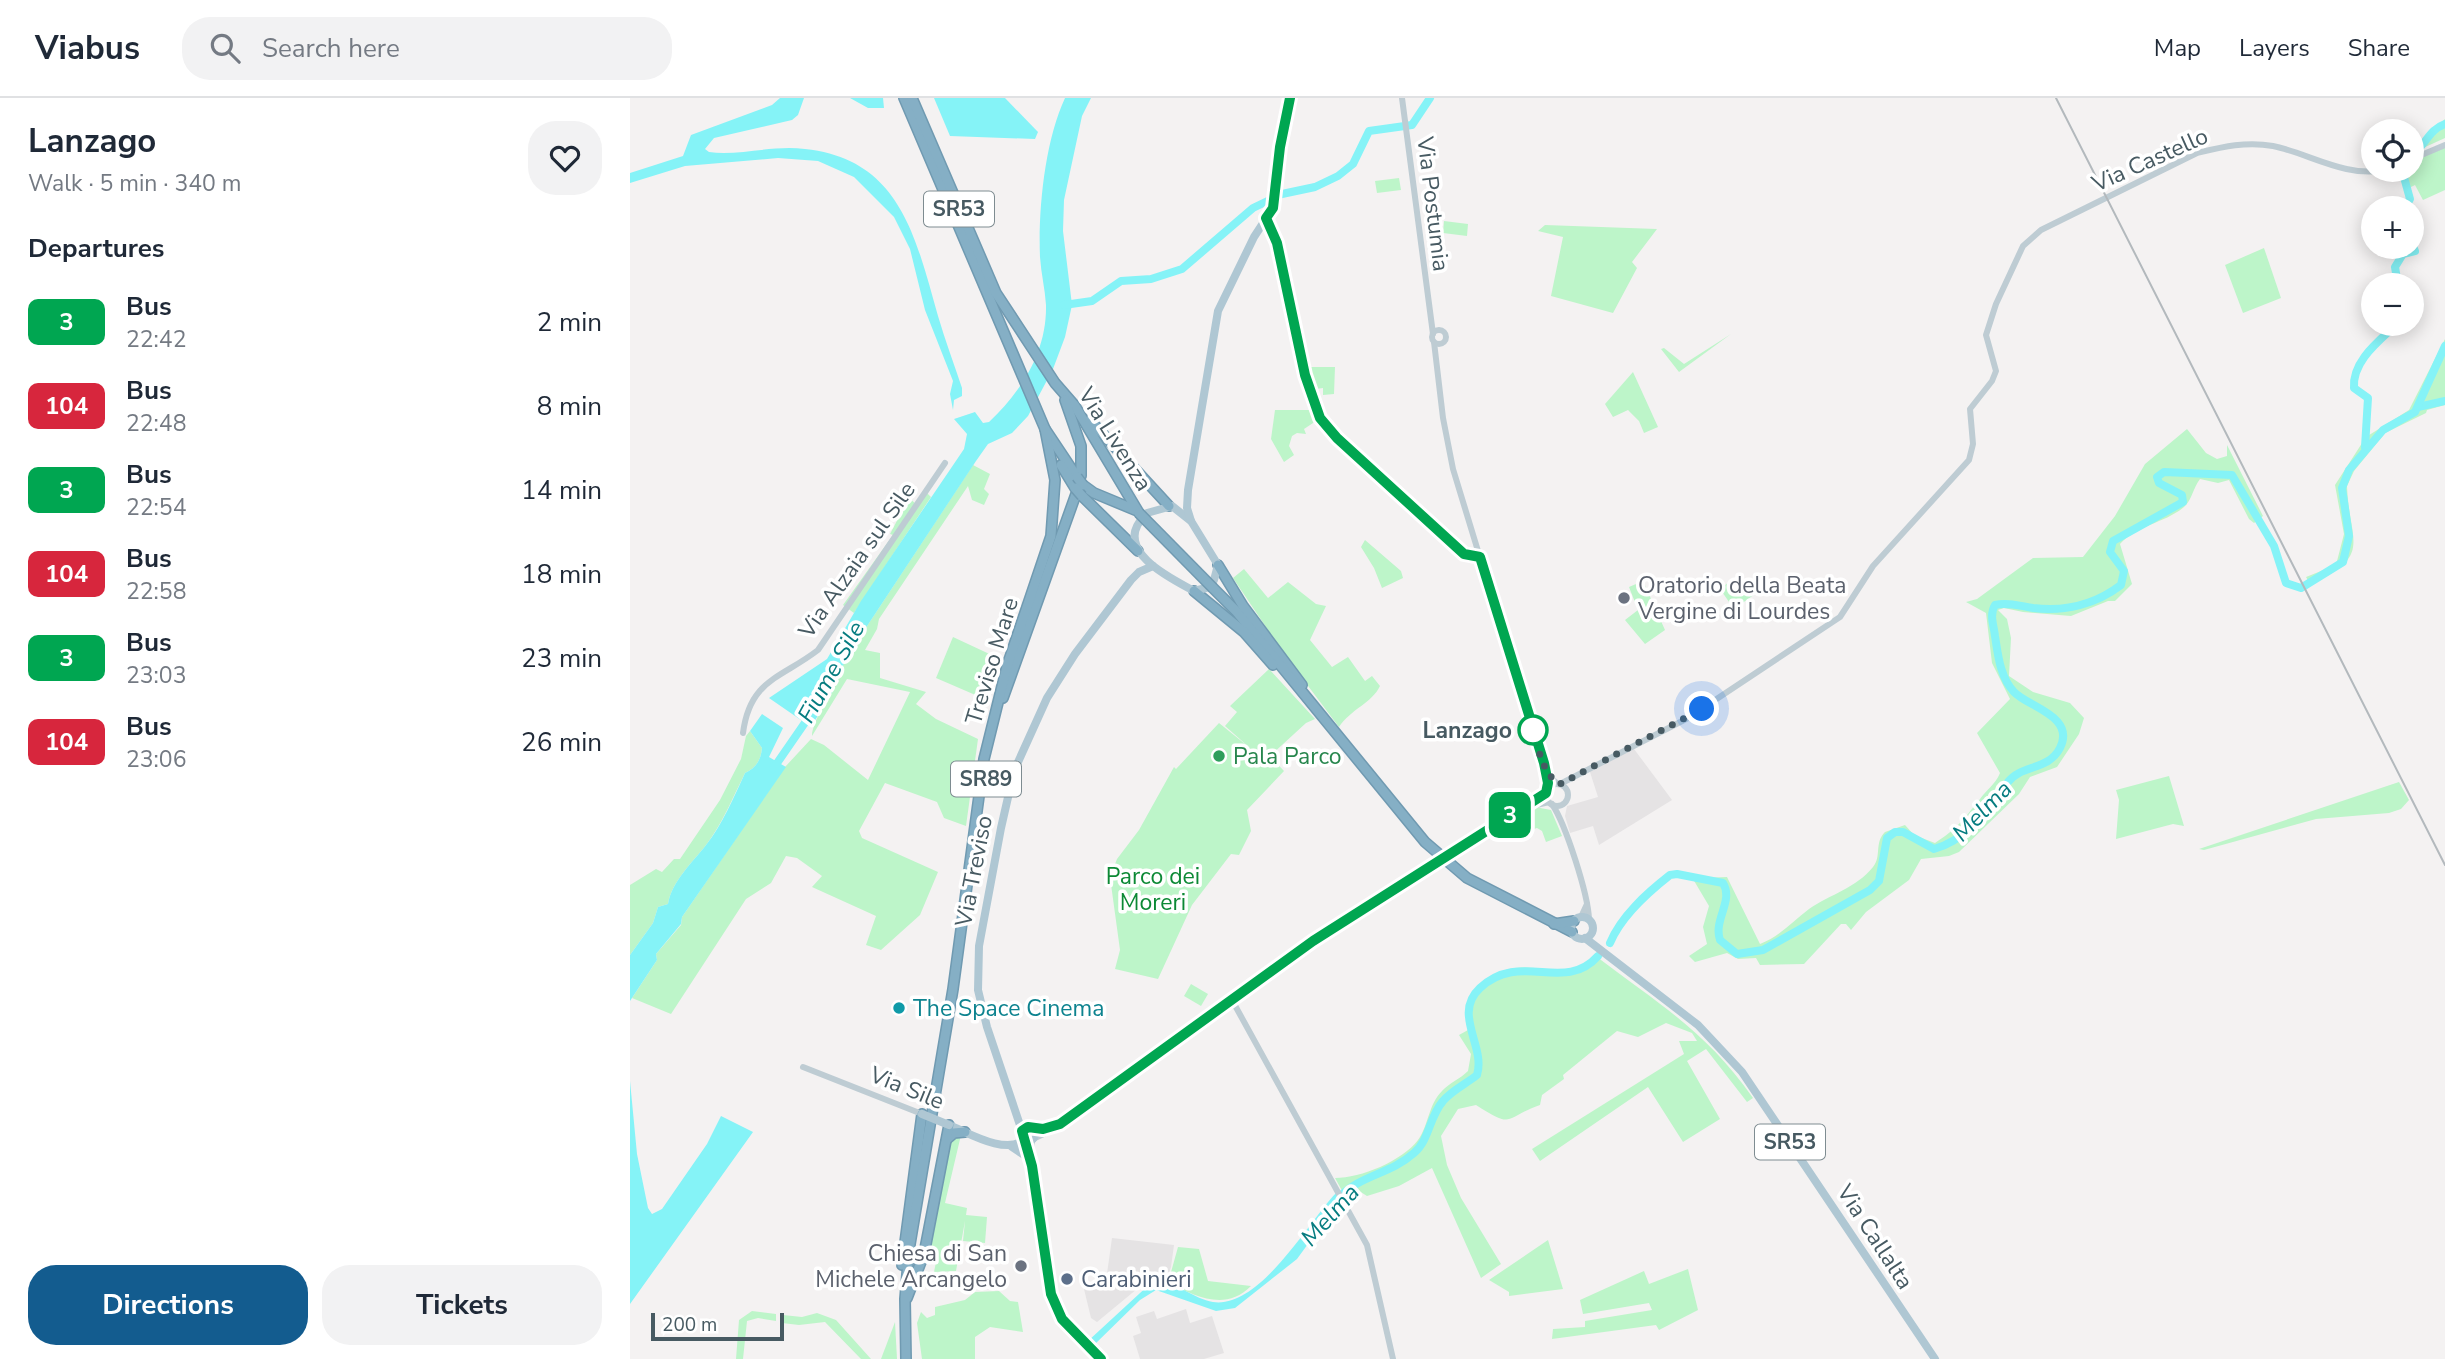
<!DOCTYPE html>
<html lang="en">
<head>
<meta charset="utf-8">
<style>
	body { margin:0; font-family:"Nunito Sans",sans-serif; background:#f2f2f3; color:#1f2937; height:100vh; display:flex; flex-direction:column; font-size:26px; white-space:nowrap }
	* { box-sizing:border-box; margin:0 }
	p { font-size:23px; color:#747a83 }
	.icon { flex:none; width:38px; height:38px; fill:none; stroke:currentColor; stroke-width:2; stroke-linecap:round; stroke-linejoin:round }
	.map { position:relative; flex:1; overflow:hidden }
	.drawer { display:flex; flex-direction:column; background:#fff; width:630px }
	.drawer>* { flex:none }
	.badge { padding:0 14px; border-radius:10px; font-size:24px; line-height:46px }
	.fabs { position:absolute; left:1731px; top:21px; display:grid; gap:14px }
	.fabs a { display:grid; place-items:center; width:63px; height:63px; border-radius:50%; background:#fff; box-shadow:0 4px 18px #0003; font-size:35px }
	.scale { position:absolute; left:21px; bottom:18px; width:133px; box-sizing:border-box; padding-left:7px; border:4px solid #475a62; border-top:0; font-size:19px; line-height:24px; white-space:nowrap; color:#475a62; -webkit-text-stroke:5px #fff; paint-order:stroke }
	.you { position:absolute; width:35px; height:35px; margin:-18px; border:5px solid #fff; border-radius:50%; background:#1a73e8; box-shadow:0 0 0 10px #1a73e833 }
	.map>.badge { position:absolute; translate:-50% -50%; box-shadow:0 0 0 4px #fff }
	h2 { padding:0 28px; font-size:26px; line-height:63px }
	.round { display:grid; place-items:center; flex:none; width:74px; height:74px; border-radius:28px; background:#f2f2f3 }
	.summary { display:flex; align-items:center; justify-content:space-between; height:119px; padding:0 28px }
	h1 { font-size:33px; font-weight:700; line-height:52px }
	.primary-button { display:flex; gap:14px; margin-top:auto; padding:14px 28px }
	.primary-button a { flex:1; height:80px; border-radius:28px; background:#135c8f; color:#fff; font-size:28px; font-weight:700; line-height:80px; text-align:center }
	.primary-button a+a { background:#f2f2f3; color:#1f2937 }
	ul { padding:0; list-style:none }
	li { display:flex; align-items:center; gap:21px; height:84px; padding:0 28px }
	li div { flex:1 }
	li b { display:block; font-size:26px }
	li em { font-style:normal }
	li .badge { min-width:77px; font-weight:700; text-align:center }
	header { display:flex; align-items:center; gap:42px; box-sizing:border-box; height:98px; padding:0 35px; background:#fff; border-bottom:2px solid #e0e1e3 }
	header strong { font-size:33px }
	nav { display:flex; gap:38px; margin-inline-start:auto; font-size:24px }
	.search { width:490px; height:63px; background:#f2f2f3; display:flex; align-items:center; gap:18px; box-sizing:border-box; padding:0 24px; border-radius:28px; color:#747a83; font-size:26px }
	main { display:flex; flex:1; min-height:0 }
	.map>svg:first-child { display:block }
	.education { fill:#e5e3e4 }
	.green { fill:#bdf5c9 }
	.water { fill:#85f3f7 }
	.lines { fill:none; stroke-linecap:round; stroke-linejoin:round }
	.river { stroke:#85f3f7; stroke-width:8 }
	.highway-casing { stroke:#709ab1; stroke-width:12 }
	.minor { stroke:#beccd3; stroke-width:6 }
	.major { stroke:#afc7d3; stroke-width:8 }
	.highway { stroke:#85afc5; stroke-width:9 }
	.rail { stroke:#b3b9bd; stroke-width:2 }
	.highway-bridge-casing { stroke:#709ab1; stroke-width:12; stroke-linecap:butt }
	.major-bridge { stroke:#afc7d3; stroke-width:8 }
	.highway-bridge { stroke:#85afc5; stroke-width:9 }
	.line-casing { stroke:#fff; stroke-width:16 }
	.line { stroke:#00a651; stroke-width:10 }
	.walk { stroke:#475a62; stroke-width:7; stroke-dasharray:0 12.6 }
	.worship-dot { fill:#6b7280; stroke:#fff; stroke-width:2.5 }
	.stop-dot { fill:#fff; stroke:#00a651; stroke-width:3.5 }
	.leisure-dot { fill:#2e9e5b; stroke:#fff; stroke-width:2.5 }
	.culture-dot { fill:#0f9aa8; stroke:#fff; stroke-width:2.5 }
	.service-dot { fill:#5c6f8a; stroke:#fff; stroke-width:2.5 }
	.labels { text-anchor:middle; dominant-baseline:central; stroke-width:7; stroke-linejoin:round; paint-order:stroke }
	.shield { fill:#fff; stroke:#7e8c91; stroke-width:2 }
	.shield-label { font-size:21px; font-weight:bold; fill:#475a62 }
	.street-label { font-size:23px; fill:#475a62; stroke:#fff }
	.worship-label { font-size:23px; fill:#5b616d; stroke:#fff; text-anchor:start }
	.stop-label { font-size:23px; font-weight:bold; fill:#475a62; stroke:#fff; text-anchor:end }
	.leisure-label { font-size:23px; fill:#27864d; stroke:#fff; text-anchor:start }
	.park-label { font-size:23px; fill:#0c8935; stroke:#fff }
	.culture-label { font-size:23px; fill:#0d838f; stroke:#fff; text-anchor:start }
	.service-label { font-size:23px; fill:#4e5e75; stroke:#fff; text-anchor:start }
	.water-label { font-size:24px; font-style:italic; fill:#067c80; stroke:#fff }
</style>
</head>
<body>
<header>
<strong>Viabus</strong>
<div class="search"><svg class="icon" aria-label="search" viewBox="0 0 24 24"><circle cx="10" cy="10" r="6"/><path d="M15 15l6 6"/></svg>Search here</div>
<nav><a>Map</a><a>Layers</a><a>Share</a></nav>
</header>
<main>
<section class="drawer">
<div class="summary"><div><h1>Lanzago</h1><p>Walk · 5 min · 340 m</p></div><a class="round"><svg class="icon" aria-label="heart" viewBox="0 0 24 24"><path d="M12 20l-8-8c-3-5 5-10 8-4 3-6 11-1 8 4z"/></svg></a></div>
<h2>Departures</h2>
<ul>
<li><span class="badge" style="background:#00a651;color:#fff">3</span><div><b>Bus</b><p>22:42</p></div><em>2 min</em></li>
<li><span class="badge" style="background:#d7263d;color:#fff">104</span><div><b>Bus</b><p>22:48</p></div><em>8 min</em></li>
<li><span class="badge" style="background:#00a651;color:#fff">3</span><div><b>Bus</b><p>22:54</p></div><em>14 min</em></li>
<li><span class="badge" style="background:#d7263d;color:#fff">104</span><div><b>Bus</b><p>22:58</p></div><em>18 min</em></li>
<li><span class="badge" style="background:#00a651;color:#fff">3</span><div><b>Bus</b><p>23:03</p></div><em>23 min</em></li>
<li><span class="badge" style="background:#d7263d;color:#fff">104</span><div><b>Bus</b><p>23:06</p></div><em>26 min</em></li>
</ul>
<div class="primary-button"><a>Directions</a><a>Tickets</a></div>
</section>
<div class="map">
<svg width="1815" height="1261" viewBox="0 0 1815 1261">
	<rect width="100%" height="100%" fill="#f4f2f2"/>
	<g class="education">
		<polygon points="1004,651 1042,702 969,747 963,728 940,735 935,718 937,708 968,699 959,671"/>
		<polygon points="482,1140 544,1147 541,1169 536,1184 525,1182 513,1186 467,1224 461,1220 454,1191 475,1190"/>
		<polygon points="556,1211 560,1225 582,1218 594,1255 574,1261 510,1261 503,1238 511,1235 506,1219 524,1213 527,1221"/>
	</g>
	<g class="green">
		<polygon points="1815,21 1815,40 1782,55 1782,51"/>
		<polygon points="1815,47 1815,92 1793,102 1785,87 1775,92 1768,72 1782,72 1782,62"/>
		<polygon points="769,80 771,92 747,95 745,83"/>
		<polygon points="814,123 838,126 837,138 813,135"/>
		<polygon points="915,127 1027,131 1002,164 1007,170 983,215 921,198 933,139 908,133"/>
		<polygon points="1634,150 1651,200 1613,215 1595,167"/>
		<polygon points="1101,236 1049,274 1031,251 1034,250 1054,266"/>
		<path d="M1815,241V307L1797,312L1796,315L1755,335L1724,373L1717,388C1719,444 1744,458 1680,486L1676,479L1706,467L1714,436L1705,387L1736,339L1779,312Z"/>
		<polygon points="680,269 705,269 704,296 693,297 693,290 686,291"/>
		<polygon points="1003,274 1028,329 1014,335 1009,323 998,312 983,319 975,306"/>
		<polygon points="645,312 679,312 686,323 674,331 676,336 667,335 662,338 659,348 664,357 654,364 641,341"/>
		<path d="M1557,331L1576,355L1587,361L1597,358V347L1633,418L1624,425L1619,421L1599,382L1588,385L1570,381C1563,390 1562,402 1554,409C1535,425 1507,427 1490,446L1502,486L1485,503H1478L1441,518L1393,514L1374,510L1368,512L1377,521L1381,540L1379,578L1403,594L1440,605L1454,620L1449,636L1427,669L1400,679L1389,696L1329,754L1319,758L1291,761L1279,782L1236,814L1221,832L1216,826H1211L1174,866L1130,867L1126,860L1108,861L1097,855L1065,864L1059,858L1077,846L1073,829L1079,808L1060,776L1072,780L1097,779L1130,846C1150,838 1162,824 1179,811C1201,796 1226,790 1243,769C1252,758 1244,745 1255,734L1275,727L1284,737L1305,745C1329,729 1332,723 1350,701C1357,691 1365,687 1370,675L1347,635L1380,601L1362,565L1356,515L1336,504L1347,501L1403,460L1453,459L1485,418L1515,366Z"/>
		<path d="M343,367L360,376L354,391L359,396L354,407L342,402L338,388L249,521L247,531L235,552L250,555V580L296,594L286,606L306,621L348,641L336,728L314,720L307,704L255,685L229,733L232,740L308,774L290,817L251,852L236,847L246,818L182,789L192,778L167,760L156,758L141,785L116,801L41,916L2,900L27,862L26,856L51,827L52,819L155,669L181,641L194,647L238,682L280,594L217,581L182,638C181,626 209,577 216,560Z"/>
		<polygon points="295,393 301,399 224,515 213,507 263,437 260,436 279,400 286,406"/>
		<polygon points="735,442 771,473 773,480 752,490 744,470 731,449"/>
		<path d="M614,471L638,500L658,484L686,506L696,508L680,542L702,569L718,559L735,583L742,578L750,588C742,605 721,611 709,629L654,556L603,480Z"/>
		<polygon points="1103,481 1117,496 1122,493 1125,496 1104,511 1090,491"/>
		<polygon points="1013,483 1035,532 1015,546 995,522 1008,512 999,489"/>
		<polygon points="323,539 368,560 357,602 306,580"/>
		<polygon points="639,571 685,621 676,625 640,658 654,673 617,712 621,733 609,757 601,756 562,807 528,881 485,871 490,852 480,779 487,761 509,732 544,669 546,671 589,625 620,650 595,628 607,614 600,608"/>
		<path d="M120,633L132,650C131,662 126,670 115,675C104,697 91,728 76,747C62,765 42,783 38,806L28,809L23,825L0,857V787L26,771L32,774L44,761H50L90,702L111,661L116,638Z"/>
		<polygon points="1539,678 1554,728 1543,726 1486,741 1489,702 1486,692"/>
		<polygon points="1769,684 1779,702 1771,711 1759,715 1686,721 1574,752 1569,751"/>
		<polygon points="905,709 921,712 932,738 916,744 912,733 907,730 889,736 879,720"/>
		<path d="M967,859C1029,906 1077,934 1123,1000L1117,1004L1076,951L1057,963L1090,1021L1053,1044L1018,989L910,1063L902,1051L1054,956L1049,943H1067L1062,935L1036,925L1008,939L987,933L933,977L934,981L912,997L910,1007C873,1020 885,1032 846,1007L828,1011L811,1038L817,1067L831,1100L871,1166L851,1180L802,1070L769,1088L737,1098L726,1091L715,1098L705,1080C731,1080 772,1063 788,1042C799,1027 798,1007 812,993C819,985 830,981 838,973L841,956L829,937L838,932C832,901 855,873 887,870C915,867 936,882 962,863L960,861Z"/>
		<polygon points="561,886 578,896 571,908 554,898"/>
		<polygon points="331,1037 315,1105 337,1110 336,1117 357,1119 355,1145 333,1143 335,1123 326,1173 304,1174 306,1164 296,1161 320,1042"/>
		<polygon points="918,1142 933,1191 879,1198 879,1194 859,1182"/>
		<path d="M548,1149L569,1151L578,1183L621,1188C595,1214 566,1198 538,1185Z"/>
		<polygon points="1058,1171 1068,1212 1029,1232 1026,1227 922,1241 923,1231 955,1229 955,1223 1022,1212 1019,1205 953,1216 950,1202 1014,1173 1019,1186"/>
		<polygon points="369,1193 380,1203 388,1204 393,1234 360,1229 345,1239 345,1261 292,1261 287,1225 291,1214 297,1220 305,1217 305,1209 335,1202 345,1194"/>
		<polygon points="122,1213 146,1216 146,1223 128,1220 117,1223 113,1261 106,1261 109,1222"/>
		<polygon points="187,1215 206,1222 241,1261 231,1261 195,1224 169,1227 152,1225 153,1217 172,1219"/>
		<polygon points="265,1224 267,1261 251,1261"/>
	</g>
	<g class="water">
		<path d="M150,0H174L168,17L162,22L84,40L75,51L79,54C109,58 142,47 175,51C271,61 286,141 308,218C315,242 324,266 332,290V298L324,302L323,312L320,296L323,283L295,212L280,151L264,119L224,79L188,63L148,60L55,68L0,85V75L53,58L61,37L142,7Z"/>
		<polygon points="220,0 253,0 254,10 238,10"/>
		<polygon points="304,0 375,0 408,34 405,41 320,38"/>
		<path d="M435,0H461L452,18L434,102L433,133L442,207L435,239L423,271L398,318L382,335L358,346L346,363L216,560L204,591L181,629L139,600L197,561L231,503L334,351L337,336L324,321L345,314L353,325L359,324C392,293 417,253 416,207C415,191 411,175 410,159C408,111 415,43 435,0Z"/>
		<path d="M132,616L153,630L139,659L156,669L52,819L51,826L26,856L27,862L0,903V857L23,825L28,809L38,806C42,783 62,765 76,747C92,727 104,699 115,675C126,670 131,662 132,650L120,633Z"/>
		<polygon points="0,983 7,1056 18,1110 22,1116 32,1111 77,1046 91,1018 123,1034 0,1206"/>
		<path d="M706,1095L710,1102L667,1161L605,1210L586,1213L526,1192L510,1202L463,1248L458,1243L522,1184C542,1180 563,1201 583,1204C630,1211 679,1123 706,1095Z"/>
	</g>
	<g class="lines">
		<g class="river">
			<path d="M1782,56C1796,48 1798,32 1815,26"/>
			<polyline points="1772,72 1780,101 1775,110"/>
			<polyline points="1768,187 1765,169 1773,156 1785,153 1782,146"/>
			<polyline points="1782,197 1789,204 1782,212"/>
			<polyline points="434,207 462,203 491,183 521,181 552,171 623,110 652,96 685,89 708,78 723,66 739,33 782,27 800,0"/>
			<polyline points="1788,309 1815,303"/>
			<path d="M1735,349L1738,300L1724,290C1722,263 1749,243 1767,226"/>
			<polyline points="143,671 181,616"/>
			<path d="M980,845C991,818 1017,795 1040,777L1047,776L1093,785C1104,803 1083,822 1090,842L1107,856L1133,852L1240,792L1249,783L1257,740L1265,734H1273L1304,751C1338,742 1357,711 1378,684C1392,666 1418,673 1430,650C1446,618 1398,609 1384,594C1370,579 1368,557 1365,538C1364,528 1359,517 1365,507C1377,504 1390,508 1403,510C1435,514 1466,506 1491,487L1494,473L1480,454L1483,443L1553,404L1552,397L1529,385L1527,379L1534,374L1602,377L1644,448L1656,485L1671,490L1713,464L1719,438L1712,390L1719,372L1753,332L1785,314L1815,248"/>
			<path d="M706,1102C732,1075 758,1078 784,1055C800,1041 799,1019 813,1003C822,992 836,986 847,977C856,948 822,916 850,890C891,852 934,896 968,858"/>
		</g>
		<g class="highway-casing">
			<g id="highway">
				<polyline points="274,0 415,331 447,379"/>
				<polyline points="282,0 366,195 425,285 445,308 509,415"/>
				<polyline points="435,302 451,348 451,378"/>
				<polyline points="460,322 539,408"/>
				<polyline points="431,367 445,390"/>
				<polyline points="453,387 464,395 505,412"/>
				<polyline points="452,398 508,453"/>
				<polyline points="588,467 613,508 672,587"/>
				<polyline points="583,490 606,513 795,744 837,780 942,834"/>
				<polyline points="564,493 614,534 643,567"/>
				<polyline points="373,600 446,396"/>
				<polyline points="924,826 944,823"/>
				<polyline points="317,1041 324,1035 335,1034"/>
				<polyline points="272,1167 292,1016"/>
				<polyline points="277,1200 294,1156 319,1027"/>
				<polyline points="276,1261 275,1201 279,1152 323,891 354,661 377,568 421,438 425,382 415,331"/>
			</g>
		</g>
		<g class="minor">
			<polyline points="772,0 803,236"/>
			<polyline points="1782,61 1815,47"/>
			<polyline points="636,120 647,145 684,309 707,339 834,456 850,459"/>
			<circle cx="809" cy="239" r="7"/>
			<polyline points="804,244 813,320 823,371 912,663 922,681 928,686"/>
			<path d="M113,635C120,581 152,580 188,552L315,365"/>
			<path d="M930,686L1058,620L1210,519L1243,468L1339,362L1343,346L1340,311L1362,283L1366,273L1356,237L1366,206L1393,148L1411,132L1567,55C1592,49 1616,43 1643,48C1678,55 1716,80 1754,72"/>
			<circle cx="927" cy="697" r="11"/>
			<path d="M922,706C936,727 958,796 959,821"/>
			<polyline points="898,709 919,704"/>
			<polyline points="818,757 916,695"/>
			<polyline points="951,819 957,806"/>
			<polyline points="602,902 737,1147 763,1261"/>
			<polyline points="173,969 292,1016"/>
			<polyline points="403,1031 421,1029"/>
			<polyline points="403,1041 422,1032 683,843 808,763"/>
			<path d="M402,1042C397,1065 420,1204 433,1222C443,1237 458,1249 471,1261"/>
		</g>
		<g class="major">
			<polyline points="517,415 542,408 561,423 588,467 584,482"/>
			<path d="M510,423C487,455 542,481 564,493L576,490"/>
			<polyline points="561,423 557,410 558,392 588,213 624,139 643,110 650,49 660,0"/>
			<circle cx="952" cy="830" r="11"/>
			<polyline points="955,840 1068,927 1112,974 1305,1261"/>
			<path d="M319,1027C339,1035 375,1057 394,1042"/>
			<circle cx="398" cy="1036" r="7"/>
			<polyline points="392,1033 357,929 348,892 349,848 371,730 384,673 417,600 445,556 501,482 509,474 523,468"/>
			<polyline points="382,1049 400,1061"/>
		</g>
		<use href="#highway" class="highway"/>
		<polyline class="rail" points="1426,0 1815,767"/>
		<g class="highway-bridge-casing">
			<g id="highway-bridge">
				<polyline points="447,379 453,387"/>
				<polyline points="445,390 452,398"/>
				<polyline points="509,415 583,490"/>
			</g>
		</g>
		<polyline class="major-bridge" points="292,1016 319,1027"/>
		<use href="#highway-bridge" class="highway-bridge"/>
	</g>
	<g class="lines">
		<g class="line-casing">
			<polyline id="line" points="471,1261 432,1221 421,1196 402,1068 392,1033 398,1029 413,1031 430,1026 683,843 916,695 918,685 914,665 850,459 834,456 707,340 690,320 675,277 647,145 636,120 643,110 650,49 660,0"/>
		</g>
		<use href="#line" class="line"/>
		<path class="walk" d="M903,632C908,650 913,677 930,686L1072,611"/>
	</g>
	<g class="worship-dot">
		<circle cx="994" cy="500" r="7"/>
		<circle cx="391" cy="1168" r="7"/>
	</g>
	<circle class="stop-dot" cx="903" cy="632" r="14"/>
	<circle class="leisure-dot" cx="589" cy="658" r="7"/>
	<circle class="culture-dot" cx="269" cy="910" r="7"/>
	<circle class="service-dot" cx="437" cy="1181" r="7"/>
	<g class="labels">
		<g class="shield">
			<rect x="294" y="93.5" width="70" height="35" rx="5"/>
			<rect x="321" y="663.5" width="70" height="35" rx="5"/>
			<rect x="1125" y="1026.5" width="70" height="35" rx="5"/>
		</g>
		<g class="shield-label">
			<text x="329" y="111">SR53</text>
			<text x="356" y="681">SR89</text>
			<text x="1160" y="1044">SR53</text>
		</g>
		<g class="street-label">
			<text transform="translate(1520 62) rotate(-24)">Via Castello</text>
			<text transform="translate(803 106) rotate(83)">Via Postumia</text>
			<text transform="translate(485 341) rotate(58)">Via Livenza</text>
			<text transform="translate(227 462) rotate(-55)">Via Alzaia sul Sile</text>
			<text transform="translate(362 563) rotate(-73)">Treviso Mare</text>
			<text transform="translate(344 773) rotate(-79)">Via Treviso</text>
			<text transform="translate(277 990) rotate(22)">Via Sile</text>
			<text transform="translate(1245 1139) rotate(57)">Via Callalta</text>
		</g>
		<g class="worship-label">
			<text x="1008" y="487">Oratorio della Beata<tspan x="1008" dy="26">Vergine di Lourdes</tspan></text>
			<text x="377" y="1155" text-anchor="end">Chiesa di San<tspan x="377" dy="26">Michele Arcangelo</tspan></text>
		</g>
		<g class="stop-label">
			<text x="882" y="632">Lanzago</text>
		</g>
		<g class="leisure-label">
			<text x="603" y="658">Pala Parco</text>
		</g>
		<g class="park-label">
			<text x="523" y="778">Parco dei<tspan x="523" dy="26">Moreri</tspan></text>
		</g>
		<g class="culture-label">
			<text x="283" y="910">The Space Cinema</text>
		</g>
		<g class="service-label">
			<text x="451" y="1181">Carabinieri</text>
		</g>
		<g class="water-label">
			<text transform="translate(201 574) rotate(-61)">Fiume Sile</text>
			<text transform="translate(1352 713) rotate(-46)">Melma</text>
			<text transform="translate(700 1117) rotate(-48)">Melma</text>
		</g>
	</g>
</svg>
<div class="fabs">
<a><svg class="icon" aria-label="locate" viewBox="0 0 24 24"><circle cx="12" cy="12" r="6"/><path d="M12 2v4M12 18v4M2 12h4M18 12h4"/></svg></a>
<a>+</a>
<a>−</a>
</div>
<div class="scale">200 m</div>
<div class="you" style="left:1072px;top:611px"></div>
<b class="badge" style="left:880px;top:717px;background:#00a651;color:#fff">3</b>
</div>
</main>
</body>
</html>
